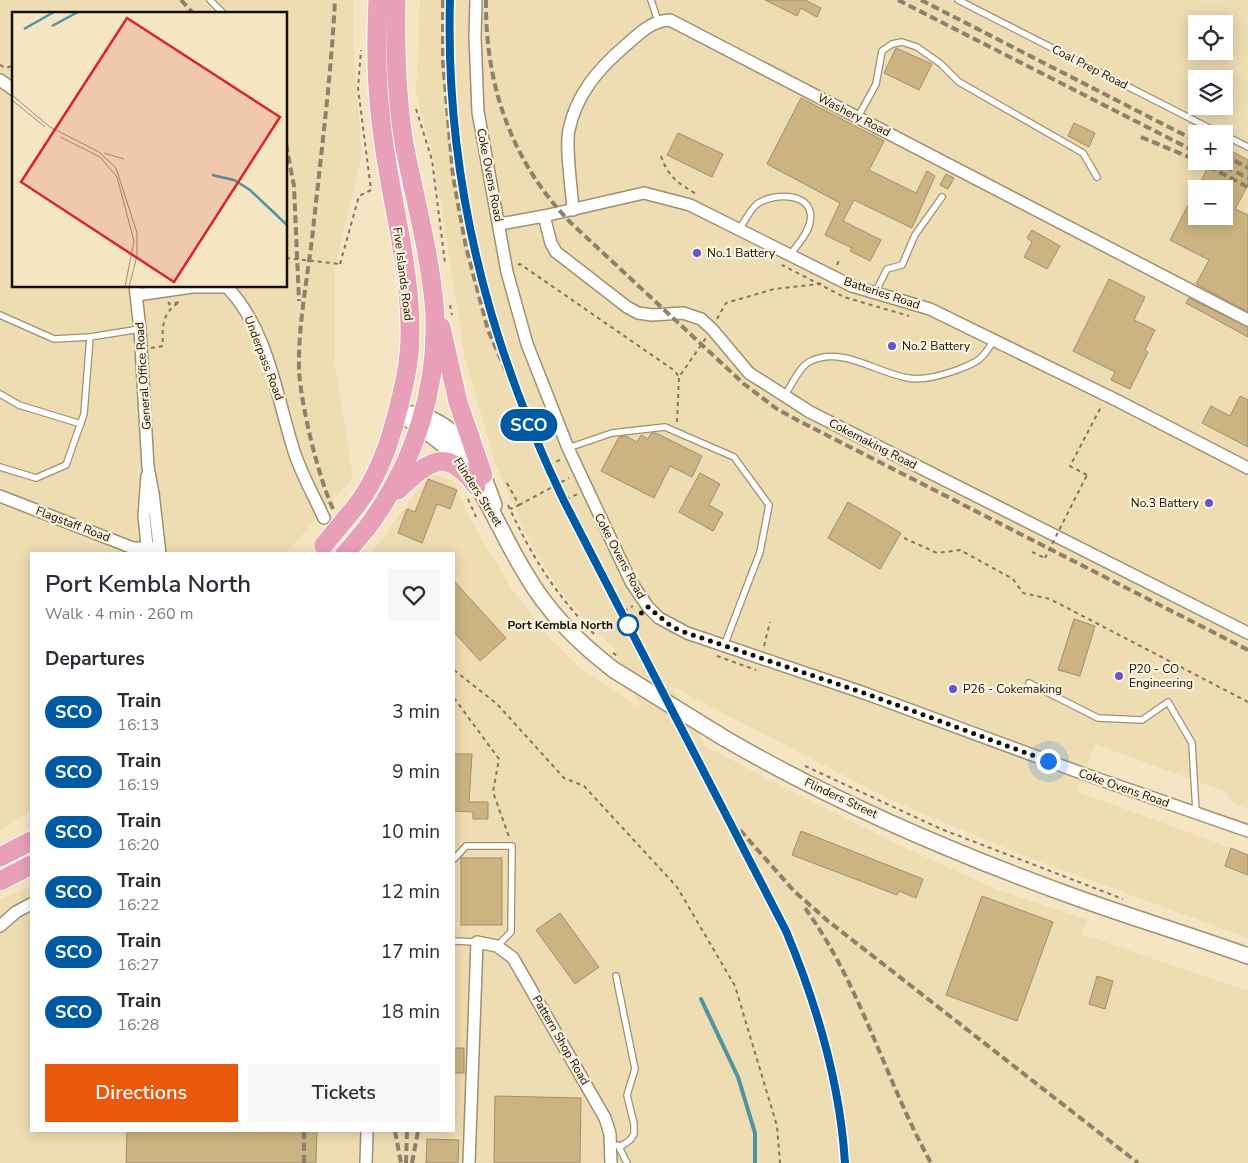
<!DOCTYPE html>
<html lang="en">
<head>
<meta charset="utf-8">
<style>
	body { margin:0; font-family:"Nunito Sans",sans-serif; background:#f7f7f7; color:#2b2b33; height:100vh; display:flex; flex-direction:column; font-size:19px; white-space:nowrap }
	* { box-sizing:border-box; margin:0 }
	p { font-size:16px; color:#7c7c81 }
	.icon { flex:none; width:28px; height:28px; fill:none; stroke:currentColor; stroke-width:2; stroke-linecap:round; stroke-linejoin:round }
	.map { position:relative; flex:1; overflow:hidden }
	.sheet { position:absolute; left:30px; top:552px; width:425px; height:580px; display:flex; flex-direction:column; background:#fff; border-radius:0px; box-shadow:0 2px 12px #0003 }
	.sheet>* { flex:none }
	.badge { padding:0 10px; border-radius:16px; font-size:18px; line-height:32px }
	.controls { position:absolute; left:1188px; top:15px; display:grid; gap:10px }
	.controls a { display:grid; place-items:center; width:45px; height:45px; border-radius:0px; background:#fff; box-shadow:0 2px 12px #0003; font-size:25px }
	.you { position:absolute; width:25px; height:25px; margin:-12px; border:4px solid #fff; border-radius:50%; background:#1a73e8; box-shadow:0 0 0 8px #1a73e833 }
	.map>.badge { position:absolute; translate:-50% -50%; box-shadow:0 0 0 2px #fff }
	h2 { padding:0 15px; font-size:19px; line-height:45px }
	.round { display:grid; place-items:center; flex:none; width:52px; height:52px; border-radius:0px; background:#f7f7f7 }
	.overview { display:flex; align-items:center; justify-content:space-between; height:85px; padding:0 15px }
	h1 { font-size:24px; font-weight:600; line-height:38px }
	.primary-button { display:flex; gap:10px; margin-top:auto; padding:10px 15px }
	.primary-button a { flex:1; height:58px; border-radius:0px; background:#ea580c; color:#fff; font-size:20px; font-weight:600; line-height:58px; text-align:center }
	.primary-button a+a { background:#f7f7f7; color:#2b2b33 }
	ul { padding:0; list-style:none }
	li { display:flex; align-items:center; gap:15px; height:60px; padding:0 15px }
	li div { flex:1 }
	li b { display:block; font-size:19px }
	li em { font-style:normal }
	li .badge { min-width:55px; font-weight:700; text-align:center }
	.map>svg:first-child { display:block }
	.built { fill:#eedcb2; fill-rule:evenodd }
	.lines { fill:none; stroke-linecap:round; stroke-linejoin:round }
	.stream { stroke:#4e95a0; stroke-width:4 }
	.building { fill:#cbb481; stroke:#9d8f6f }
	.service-casing { stroke:#9e9070; stroke-width:8 }
	.minor-casing { stroke:#9e9070; stroke-width:14 }
	.tertiary-casing { stroke:#9e9070; stroke-width:18 }
	.primary-casing { stroke:#fff; stroke-width:21 }
	.path { stroke:#807660; stroke-width:2; stroke-dasharray:4 4; stroke-linecap:butt }
	.service { stroke:#fff; stroke-width:5.5 }
	.minor { stroke:#fff; stroke-width:11 }
	.tertiary { stroke:#fff; stroke-width:15 }
	.primary { stroke:#e8a0b9; stroke-width:19 }
	.rail { stroke:#8c816a; stroke-width:4; stroke-dasharray:8 4; stroke-linecap:butt }
	.tertiary-bridge-casing { stroke:#9e9070; stroke-width:18; stroke-linecap:butt }
	.primary-bridge-casing { stroke:#fff; stroke-width:21; stroke-linecap:butt }
	.path-bridge { stroke:#807660; stroke-width:2; stroke-dasharray:4 4; stroke-linecap:butt }
	.tertiary-bridge { stroke:#fff; stroke-width:15 }
	.primary-bridge { stroke:#e8a0b9; stroke-width:19 }
	.line-casing { stroke:#fff; stroke-width:11 }
	.line { stroke:#005aa3; stroke-width:8 }
	.walk { stroke:#150f04; stroke-width:5; stroke-dasharray:0 9 }
	.poi-dot { fill:#6256cf; stroke:#fcf3df; stroke-width:2 }
	.stop-dot { fill:#fff; stroke:#005aa3; stroke-width:2.5 }
	.labels { text-anchor:middle; dominant-baseline:central; stroke-width:4.5; stroke-linejoin:round; paint-order:stroke }
	.street-label { font-size:12px; fill:#150f04; stroke:#fcf3df }
	.poi-label { font-size:12px; fill:#150f04; stroke:#fcf3df; text-anchor:start }
	.stop-label { font-size:12px; font-weight:bold; fill:#150f04; stroke:#fcf3df; text-anchor:end }
	.inset-river { fill:none; stroke:#4e95a0; stroke-width:2.5 }
	.inset-road { fill:none; stroke:#9b8f77; stroke-width:1 }
	.view { fill:#d62828; fill-opacity:0.15; stroke:#d62828; stroke-width:2.5 }
	.inset-edge { fill:none; stroke:#150f04; stroke-width:2.5 }
</style>
</head>
<body>
<div class="map">
<svg width="1248" height="1163" viewBox="0 0 1248 1163">
	<rect width="100%" height="100%" fill="#f5e5c3"/>
	<g class="built">
		<path d="M0,0H353V44L362,155L335,267V364L353,478L285,554H31V810L0,831ZM14,14H286V286H14Z"/>
		<path d="M420,0H1248V809L1235,804L1226,792L1095,744L1078,792L1248,854V938L1024,856L893,801L673,687L706,747L901,846L998,890L1087,920L1081,934L1248,991V1163H0V900L31,886V1131H454V554H371L430,473L453,481L473,525L512,589L547,636L583,671L640,708L614,648L585,620L557,586L530,542L496,465L465,359L433,155L416,93ZM1196,24H1224V51H1196ZM1196,79H1224V106H1196ZM1196,134H1224V161H1196ZM1196,189H1224V216H1196Z"/>
	</g>
	<g class="lines">
		<polyline class="stream" points="701,999 738,1077 755,1133 755,1163"/>
	</g>
	<g class="building">
		<polygon points="765,0 805,0 821,8 817,17 801,8 797,16"/>
		<polygon points="896,48 932,64 919,90 884,73"/>
		<polygon points="801,98 884,141 869,170 916,193 927,171 935,176 912,228 854,200 843,221 881,240 870,261 850,251 852,248 825,235 840,203 767,164"/>
		<polygon points="1074,123 1095,133 1089,147 1068,136"/>
		<polygon points="678,133 723,154 712,177 667,155"/>
		<polygon points="1224,147 1248,160 1248,185 1235,209 1248,215 1248,312 1196,284 1209,260 1170,240 1196,190 1196,216 1224,216 1224,189 1197,189 1211,161 1224,161"/>
		<polygon points="946,174 954,178 948,189 940,185"/>
		<polygon points="1032,230 1060,246 1047,269 1024,257 1032,242 1027,238"/>
		<polygon points="1109,279 1145,297 1134,320 1155,330 1145,350 1148,352 1130,389 1111,380 1115,372 1073,351"/>
		<polygon points="1189,298 1248,327 1248,337 1186,303"/>
		<polygon points="1240,396 1248,400 1248,447 1202,423 1211,406 1230,416"/>
		<polygon points="651,433 656,433 702,456 692,477 670,466 654,498 601,471 619,437 626,436 637,442 641,435 648,439"/>
		<polygon points="700,473 720,484 709,505 723,513 713,531 679,512"/>
		<polygon points="428,479 457,490 450,509 437,504 422,543 398,533 407,509 415,512"/>
		<polygon points="848,502 901,533 880,569 828,538"/>
		<polygon points="454,581 506,638 480,661 454,632"/>
		<polygon points="1074,619 1095,626 1080,676 1058,670"/>
		<polygon points="454,754 472,754 469,802 488,802 488,819 473,819 473,812 454,811"/>
		<polygon points="801,831 923,879 916,898 899,891 897,895 792,855"/>
		<polygon points="1231,848 1248,855 1248,875 1225,866"/>
		<rect x="461" y="858" width="41" height="67"/>
		<polygon points="982,896 1053,922 1017,1021 946,995"/>
		<polygon points="560,913 599,967 575,984 536,930"/>
		<polygon points="1097,976 1113,981 1105,1009 1089,1004"/>
		<rect x="454" y="1048" width="10" height="25"/>
		<polygon points="495,1096 581,1098 580,1163 494,1163"/>
		<polygon points="127,1131 317,1131 316,1163 126,1163"/>
		<polygon points="427,1139 459,1140 458,1163 426,1163"/>
	</g>
	<g class="lines">
		<g class="service-casing">
			<g id="service">
				<polyline points="210,0 224,14"/>
				<polyline points="651,0 658,21"/>
				<polyline points="958,0 1221,134"/>
				<polyline points="858,117 876,84 882,51 892,44 902,42 917,47 941,64 959,82 1083,153 1097,177"/>
				<polyline points="1224,135 1248,147"/>
				<path d="M739,230C744,222 750,210 757,204C774,192 816,192 810,222C808,234 797,245 790,255"/>
				<polyline points="875,293 887,269 902,265 915,235 942,197"/>
				<polyline points="0,315 54,339 90,337 140,329"/>
				<polyline points="0,394 19,405 81,424"/>
				<path d="M784,396C791,387 799,367 809,362C842,345 876,373 908,378C923,381 943,375 957,370C978,362 982,360 994,340"/>
				<polyline points="568,448 612,433 665,427 734,457 769,505 760,552 724,646"/>
				<polyline points="0,467 36,478 66,465 84,414 90,337"/>
				<polyline points="1029,683 1098,718 1142,720 1168,702 1192,743 1196,812"/>
				<polyline points="454,859 466,846 512,846 511,932 497,946"/>
				<polyline points="454,941 477,942"/>
				<polyline points="616,976 635,1069 627,1095 634,1124 634,1134 630,1140 620,1147"/>
				<polyline points="618,1145 627,1163"/>
			</g>
		</g>
		<g class="minor-casing">
			<g id="minor">
				<polyline points="476,0 475,37 478,112 507,272 527,344 568,448 631,582 648,607 659,618 687,633 867,694 1084,774 1248,831"/>
				<polyline points="0,80 14,90"/>
				<path d="M573,210C572,191 565,146 569,130C576,95 598,69 625,46C639,34 650,21 670,20L1248,320"/>
				<polyline points="544,216 551,243 556,252 627,307 638,313 652,315 683,313 701,319 712,329 749,373 810,412 1248,633"/>
				<polyline points="500,224 544,216 644,193 690,205 852,286 930,309 1118,401 1248,468"/>
				<polyline points="135,286 140,329 148,467 153,493 160,554"/>
				<path d="M137,295L192,287H227C268,330 276,394 293,448C300,472 314,496 324,518"/>
				<polyline points="147,476 144,516 148,554"/>
				<polyline points="0,496 133,548 159,548"/>
				<polyline points="0,926 16,912 31,904"/>
				<polyline points="366,1163 367,1131"/>
				<polyline points="469,1163 477,942 497,946 513,958 605,1118 610,1134 611,1163"/>
			</g>
		</g>
		<g class="tertiary-casing">
			<g id="tertiary">
				<path d="M398,412C419,427 443,441 460,461C487,494 504,540 527,576C549,614 580,644 614,670"/>
				<path d="M412,414C457,420 481,466 494,505"/>
				<path d="M724,738C834,802 953,853 1072,896C1130,917 1190,935 1248,956"/>
			</g>
		</g>
		<g class="primary-casing">
			<g id="primary">
				<polyline points="441,327 458,402 483,475"/>
				<path d="M398,490C428,462 446,445 476,486"/>
				<path d="M356,506C376,480 388,449 396,417C403,391 410,363 410,335C411,263 388,192 381,121C376,81 376,40 378,0"/>
				<path d="M366,529C414,466 441,383 434,303C429,249 414,196 404,143C396,95 395,48 396,0"/>
				<polyline points="0,857 31,841"/>
				<polyline points="0,881 31,865"/>
			</g>
		</g>
		<g class="path">
			<polyline points="0,65 6,68 14,65"/>
			<polyline points="416,109 432,160 445,263"/>
			<path d="M661,156C668,177 679,184 698,195"/>
			<polyline points="340,264 359,196 371,190 358,88 361,50"/>
			<polyline points="518,265 520,264 675,371 679,377"/>
			<polyline points="837,265 840,258"/>
			<polyline points="821,283 819,284 844,297 909,316"/>
			<polyline points="450,305 452,315"/>
			<polyline points="717,319 726,303 774,289 819,284 782,265"/>
			<path d="M151,348L163,346C162,327 162,312 180,302L169,304L168,301"/>
			<polyline points="677,422 679,377 706,338"/>
			<polyline points="549,465 560,460"/>
			<polyline points="1087,475 1070,466 1102,405"/>
			<polyline points="507,483 519,505 510,509"/>
			<polyline points="468,499 476,517"/>
			<polyline points="566,499 578,494"/>
			<path d="M508,505C533,559 555,594 597,637"/>
			<polyline points="904,538 937,553 960,550 1013,579 1023,593 1050,599 1248,702"/>
			<polyline points="1032,552 1045,558"/>
			<polyline points="624,611 633,606"/>
			<polyline points="764,646 770,622"/>
			<polyline points="717,656 756,670"/>
			<polyline points="454,670 497,704 564,778 584,786 677,887 735,986 777,1126 780,1163"/>
			<polyline points="454,698 499,759 493,792 509,837"/>
			<polyline points="805,766 941,829 1123,899"/>
		</g>
		<use href="#service" class="service"/>
		<use href="#minor" class="minor"/>
		<use href="#tertiary" class="tertiary"/>
		<use href="#primary" class="primary"/>
		<g class="rail">
			<polyline points="181,0 194,14"/>
			<path d="M443,0V61L453,176L466,247L488,330L563,501L786,931C817,1005 839,1083 845,1163"/>
			<path d="M486,0C485,86 512,163 572,224L744,384L777,409L797,420L1248,650"/>
			<polyline points="898,0 1196,152"/>
			<polyline points="921,0 1196,141"/>
			<polyline points="1141,137 1196,160"/>
			<polyline points="286,144 294,186 299,301"/>
			<polyline points="1224,155 1248,168"/>
			<polyline points="1198,161 1248,187"/>
			<polyline points="1215,161 1248,178"/>
			<path d="M333,509C318,476 301,406 299,370C298,323 308,276 313,230C321,154 331,77 335,0"/>
			<polyline points="740,830 794,891 828,921 1138,1163"/>
			<path d="M805,908C861,985 885,1080 931,1163"/>
			<polyline points="304,1131 304,1163"/>
			<polyline points="395,1131 401,1163"/>
			<polyline points="406,1163 407,1131"/>
			<polyline points="412,1163 418,1131"/>
		</g>
		<g class="tertiary-bridge-casing">
			<polyline id="tertiary-bridge" points="614,670 724,738"/>
		</g>
		<g class="primary-bridge-casing">
			<g id="primary-bridge">
				<polyline points="324,545 356,506"/>
				<polyline points="345,554 366,529"/>
			</g>
		</g>
		<g class="path-bridge">
			<polyline points="286,258 340,264"/>
			<polyline points="519,505 569,478"/>
			<polyline points="1045,558 1087,475"/>
			<polyline points="613,653 619,657"/>
		</g>
		<use href="#tertiary-bridge" class="tertiary-bridge"/>
		<use href="#primary-bridge" class="primary-bridge"/>
	</g>
	<g class="lines">
		<g class="line-casing">
			<path id="line" d="M450,0C445,175 488,344 564,501L786,931C817,1005 840,1083 845,1163"/>
		</g>
		<use href="#line" class="line"/>
		<polyline class="walk" points="628,625 648,607 672,627 687,633 867,694 1048,761"/>
	</g>
	<g class="poi-dot">
		<circle cx="697" cy="253" r="5"/>
		<circle cx="892" cy="346" r="5"/>
		<circle cx="1209" cy="503" r="5"/>
		<circle cx="1119" cy="676" r="5"/>
		<circle cx="953" cy="689" r="5"/>
	</g>
	<circle class="stop-dot" cx="628" cy="625" r="10"/>
	<g class="labels">
		<g class="street-label">
			<text transform="translate(1090 67) rotate(27)">Coal Prep Road</text>
			<text transform="translate(854 115) rotate(27)">Washery Road</text>
			<text transform="translate(490 175) rotate(79)">Coke Ovens Road</text>
			<text transform="translate(403 274) rotate(83)">Five Islands Road</text>
			<text transform="translate(882 293) rotate(18)">Batteries Road</text>
			<text transform="translate(264 358) rotate(69)">Underpass Road</text>
			<text transform="translate(143 376) rotate(-94)">General Office Road</text>
			<text transform="translate(873 444) rotate(27)">Cokemaking Road</text>
			<text transform="translate(478 492) rotate(57)">Flinders Street</text>
			<text transform="translate(73 524) rotate(21)">Flagstaff Road</text>
			<text transform="translate(620 556) rotate(62)">Coke Ovens Road</text>
			<text transform="translate(1124 788) rotate(19)">Coke Ovens Road</text>
			<text transform="translate(841 798) rotate(25)">Flinders Street</text>
			<text transform="translate(561 1040) rotate(60)">Pattern Shop Road</text>
		</g>
		<g class="poi-label">
			<text x="707" y="253">No.1 Battery</text>
			<text x="902" y="346">No.2 Battery</text>
			<text x="1199" y="503" text-anchor="end">No.3 Battery</text>
			<text x="1129" y="669">P20 - CO<tspan x="1129" dy="14">Engineering</tspan></text>
			<text x="963" y="689">P26 - Cokemaking</text>
		</g>
		<g class="stop-label">
			<text x="613" y="625">Port Kembla North</text>
		</g>
	</g>
	<g transform="translate(12 12)">
		<rect width="275" height="275" fill="#f5e5c3"/>
		<path class="inset-river" d="M40,14L66,0M12,17L42,0M200,163L222,168L238,178L275,213"/>
		<path class="inset-road" d="M0,83L38,115L87,140L104,156L125,221V244L117,275M0,88L33,115M48,125L88,145L105,165L122,229L113,275M92,141L112,147"/>
		<path class="view" d="M115,6L268,105L162,270L9,170Z"/>
		<rect width="275" height="275" class="inset-edge"/>
	</g>
</svg>
<div class="controls">
<a><svg class="icon" aria-label="locate" viewBox="0 0 24 24"><circle cx="12" cy="12" r="6"/><path d="M12 2v4M12 18v4M2 12h4M18 12h4"/></svg></a>
<a><svg class="icon" aria-label="layers" viewBox="0 0 24 24"><path d="M12 4l9 5-9 5-9-5zM3 14l9 5 9-5"/></svg></a>
<a>+</a>
<a>−</a>
</div>
<div class="you" style="left:1048px;top:761px"></div>
<b class="badge" style="left:529px;top:425px;background:#005aa3;color:#fff">SCO</b>
<section class="sheet">
<div class="overview"><div><h1>Port Kembla North</h1><p>Walk · 4 min · 260 m</p></div><a class="round"><svg class="icon" aria-label="heart" viewBox="0 0 24 24"><path d="M12 20l-8-8c-3-5 5-10 8-4 3-6 11-1 8 4z"/></svg></a></div>
<h2>Departures</h2>
<ul>
<li><span class="badge" style="background:#005aa3;color:#fff">SCO</span><div><b>Train</b><p>16:13</p></div><em>3 min</em></li>
<li><span class="badge" style="background:#005aa3;color:#fff">SCO</span><div><b>Train</b><p>16:19</p></div><em>9 min</em></li>
<li><span class="badge" style="background:#005aa3;color:#fff">SCO</span><div><b>Train</b><p>16:20</p></div><em>10 min</em></li>
<li><span class="badge" style="background:#005aa3;color:#fff">SCO</span><div><b>Train</b><p>16:22</p></div><em>12 min</em></li>
<li><span class="badge" style="background:#005aa3;color:#fff">SCO</span><div><b>Train</b><p>16:27</p></div><em>17 min</em></li>
<li><span class="badge" style="background:#005aa3;color:#fff">SCO</span><div><b>Train</b><p>16:28</p></div><em>18 min</em></li>
</ul>
<div class="primary-button"><a>Directions</a><a>Tickets</a></div>
</section>
</div>
</body>
</html>
